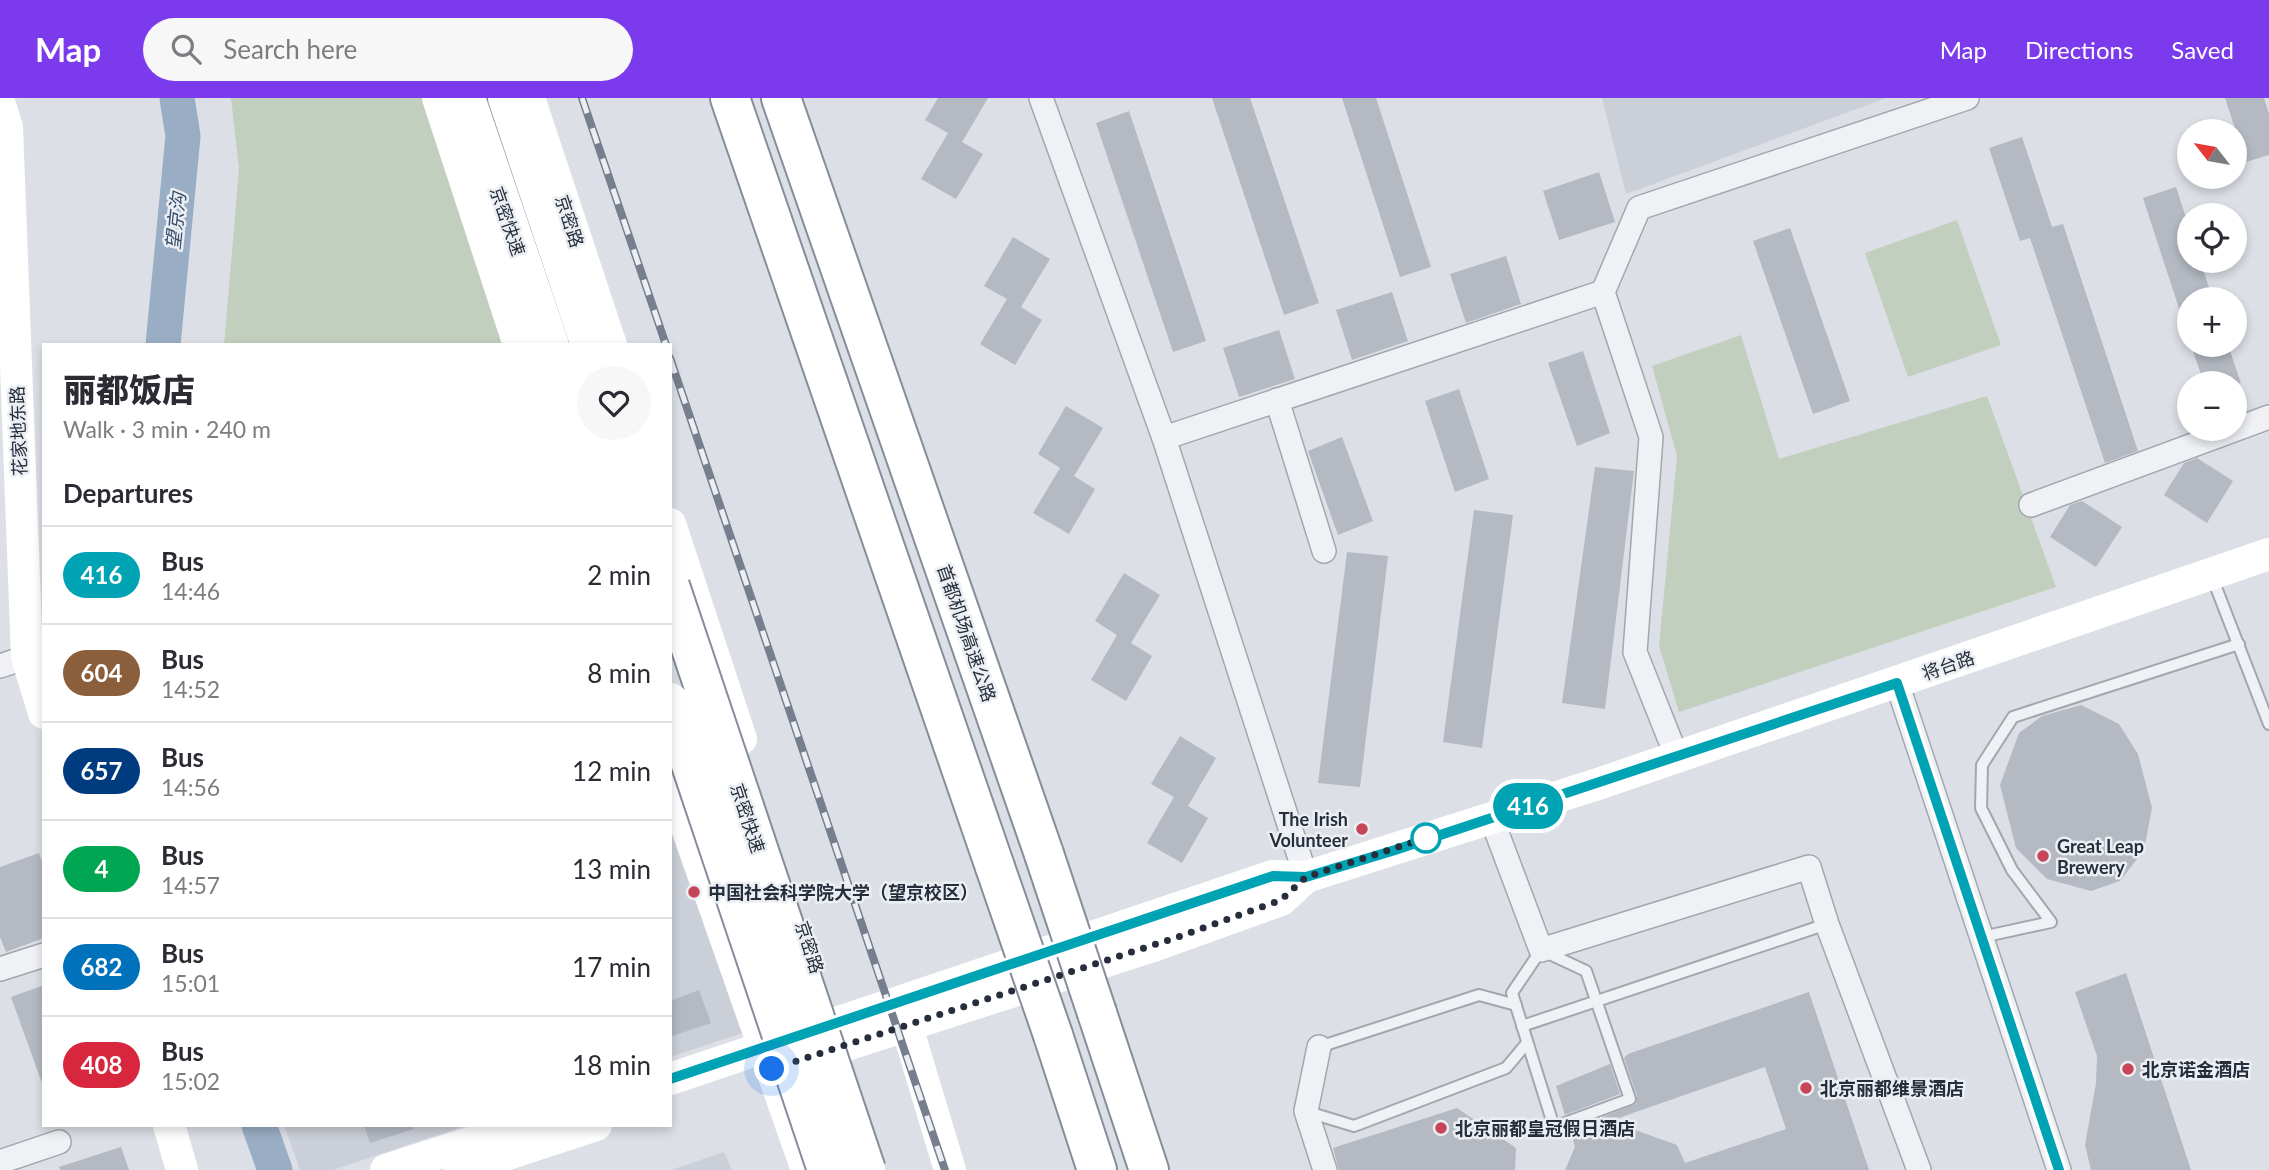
<!DOCTYPE html>
<html lang="en">
<head>
<meta charset="utf-8">
<style>
	body { margin:0; font-family:Lato,"Noto Sans SC",sans-serif; background:#f7f7f7; color:#2b2b33; height:100vh; display:flex; flex-direction:column; font-size:26px; white-space:nowrap }
	* { box-sizing:border-box; margin:0 }
	p { font-size:23px; color:#7c7c81 }
	.icon { flex:none; width:38px; height:38px; fill:none; stroke:currentColor; stroke-width:2; stroke-linecap:round; stroke-linejoin:round }
	.map { position:relative; flex:1; overflow:hidden }
	.side { position:absolute; left:42px; top:245px; width:630px; height:784px; display:flex; flex-direction:column; background:#fff; border-radius:0px; box-shadow:0 4px 10px #0003 }
	.side>* { flex:none }
	.badge { padding:0 14px; border-radius:23px; font-size:24px; line-height:46px }
	.needle { width:46px; rotate:301deg }
	.tools { position:absolute; left:2177px; top:21px; display:grid; gap:14px }
	.tools a { display:grid; place-items:center; width:70px; height:70px; border-radius:50%; background:#fff; box-shadow:0 4px 10px #0003; font-size:35px }
	.you { position:absolute; width:35px; height:35px; margin:-18px; border:5px solid #fff; border-radius:50%; background:#1a73e8; box-shadow:0 0 0 10px #1a73e833 }
	.map>.badge { position:absolute; translate:-50% -50%; box-shadow:0 0 0 4px #fff }
	h2 { padding:0 21px; font-size:26px; line-height:63px }
	.round { display:grid; place-items:center; flex:none; width:74px; height:74px; border-radius:37px; background:#f7f7f7 }
	.head { display:flex; align-items:center; justify-content:space-between; height:119px; padding:0 21px }
	h1 { font-size:33px; font-weight:800; line-height:52px }
	ul { padding:0; list-style:none }
	li { display:flex; align-items:center; gap:21px; height:98px; padding:0 21px; border-top:2px solid #e1e1e2 }
	li div { flex:1 }
	li b { display:block; font-size:26px }
	li em { font-style:normal }
	li .badge { min-width:77px; font-weight:700; text-align:center }
	header { display:flex; align-items:center; gap:42px; box-sizing:border-box; height:98px; padding:0 35px; background:#7c3aed; color:#fff }
	header strong { font-size:33px }
	nav { display:flex; gap:38px; margin-inline-start:auto; font-size:24px }
	.search { width:490px; height:63px; background:#f7f7f7; display:flex; align-items:center; gap:18px; box-sizing:border-box; padding:0 24px; border-radius:38px; color:#7c7c81; font-size:26px }
	.map>svg:first-child { display:block }
	.built { fill:#cbcfd7 }
	.green { fill:#c2cfbe }
	.lines { fill:none; stroke-linecap:round; stroke-linejoin:round }
	.river { stroke:#99adc4; stroke-width:35 }
	.building { fill:#b4b9c2; fill-rule:evenodd }
	.lane-casing { stroke:#a2a7af; stroke-width:14 }
	.street-casing { stroke:#a2a7af; stroke-width:26 }
	.highway-casing { stroke:#858d9b; stroke-width:42 }
	.lane { stroke:#eff1f4; stroke-width:10 }
	.street { stroke:#eff1f4; stroke-width:23 }
	.secondary { stroke:#fff; stroke-width:32 }
	.highway { stroke:#fff; stroke-width:38 }
	.rail-casing { stroke:#777f8e; stroke-width:8 }
	.rail { stroke:#ebeff3; stroke-width:5; stroke-dasharray:16; stroke-linecap:butt }
	.highway-bridge-casing { stroke:#858d9b; stroke-width:42; stroke-linecap:butt }
	.highway-bridge { stroke:#fff; stroke-width:38 }
	.line-casing { stroke:#fff; stroke-width:16 }
	.line { stroke:#00a3b4; stroke-width:10 }
	.walk { stroke:#272e3b; stroke-width:7; stroke-dasharray:0 12.6 }
	.poi-dot { fill:#c64658; stroke:#ebeff3; stroke-width:2.5 }
	.stop-dot { fill:#fff; stroke:#00a3b4; stroke-width:3.5 }
	.labels { text-anchor:middle; dominant-baseline:central; stroke-width:5; stroke-linejoin:round; paint-order:stroke }
	.street-label { font-size:18px; fill:#272e3b; stroke:#ebeff3 }
	.poi-label { font-size:18px; font-weight:bold; fill:#272e3b; stroke:#ebeff3; text-anchor:start }
	.water-label { font-size:19px; font-style:italic; fill:#344c6c; stroke:#ebeff3 }
</style>
</head>
<body>
<header>
<strong>Map</strong>
<div class="search"><svg class="icon" aria-label="search" viewBox="0 0 24 24"><circle cx="10" cy="10" r="6"/><path d="M15 15l6 6"/></svg>Search here</div>
<nav><a>Map</a><a>Directions</a><a>Saved</a></nav>
</header>
<div class="map">
<svg width="2269" height="1072" viewBox="0 0 2269 1072">
	<rect width="100%" height="100%" fill="#dce0e6"/>
	<g class="built">
		<polygon points="1602,0 1886,0 1626,96"/>
		<polygon points="670,661 764,928 670,959"/>
		<polygon points="284,1027 467,1027 333,1072 300,1072"/>
		<polygon points="724,1054 732,1072 671,1072"/>
	</g>
	<g class="green">
		<polygon points="231,0 452,0 532,247 224,247 239,71"/>
		<polygon points="1957,122 2001,247 1908,279 1865,155"/>
		<polygon points="1741,237 1779,361 1987,298 2056,489 1679,614 1659,548 1677,358 1652,268"/>
	</g>
	<g class="lines">
		<g class="river">
			<polyline points="163,247 183,38 177,0"/>
			<polyline points="259,1027 275,1072"/>
		</g>
	</g>
	<g class="building">
		<polygon points="938,0 988,0 962,44 983,56 956,101 921,81 948,35 925,22"/>
		<polygon points="1212,0 1250,0 1319,205 1284,217"/>
		<polygon points="1342,0 1376,0 1431,169 1400,179"/>
		<polygon points="2225,0 2264,0 2269,16 2269,57 2246,64"/>
		<polygon points="1129,13 1206,243 1173,254 1096,25"/>
		<polygon points="2022,39 2052,129 2063,126 2138,353 2105,365 2030,140 2020,143 1989,50"/>
		<polygon points="1599,74 1615,124 1559,142 1543,93"/>
		<polygon points="2176,89 2189,129 2189,163 2200,163 2213,201 2189,201 2189,231 2186,232 2143,100"/>
		<polygon points="1790,130 1850,303 1813,316 1753,143"/>
		<polygon points="1013,139 1050,161 1021,209 1042,222 1015,267 980,246 1007,201 984,188"/>
		<polygon points="1506,158 1521,206 1466,225 1450,176"/>
		<polygon points="1392,194 1408,243 1352,262 1336,212"/>
		<polygon points="1279,232 1295,281 1239,299 1223,250"/>
		<polygon points="2191,247 2228,247 2241,285 2204,285"/>
		<polygon points="1583,253 1610,335 1577,348 1548,265"/>
		<polygon points="1459,291 1489,381 1455,394 1425,303"/>
		<polygon points="1066,308 1103,330 1074,378 1095,391 1069,436 1033,415 1060,370 1038,356"/>
		<polygon points="1342,339 1373,423 1338,437 1308,353"/>
		<polygon points="2197,360 2233,383 2207,425 2164,397 2184,365"/>
		<polygon points="1595,369 1634,373 1605,611 1562,605"/>
		<polygon points="2082,403 2122,429 2096,469 2050,439 2070,407"/>
		<polygon points="1474,412 1513,417 1482,650 1443,644"/>
		<polygon points="1347,454 1388,458 1360,689 1318,685"/>
		<polygon points="1124,475 1160,497 1131,545 1152,558 1126,603 1091,582 1117,537 1095,523"/>
		<polygon points="2081,607 2119,626 2138,656 2152,710 2144,752 2120,783 2091,793 2047,781 2016,750 2000,687 2019,635 2042,618"/>
		<polygon points="1180,638 1216,660 1188,708 1208,720 1182,765 1147,745 1174,699 1151,686"/>
		<polygon points="39,755 44,769 44,840 6,854 0,839 0,769"/>
		<polygon points="2126,875 2191,1072 2091,1072 2085,1047 2096,985 2097,958 2075,894"/>
		<polygon points="44,887 44,984 42,985 11,899"/>
		<polygon points="699,892 711,925 670,939 670,903"/>
		<path d="M1809,894L1869,1072H1565L1575,1049L1570,1032L1636,1006L1637,998L1624,960L1628,956ZM1765,969L1786,1031L1685,1065L1677,1047L1610,1023Z"/>
		<polygon points="1610,966 1620,996 1565,1017 1556,988"/>
		<polygon points="1457,1010 1516,1050 1515,1072 1339,1072 1333,1050"/>
		<polygon points="364,1027 413,1027 414,1031 370,1045"/>
		<polygon points="121,1049 129,1072 60,1072 59,1069"/>
	</g>
	<g class="lines">
		<g class="lane-casing">
			<g id="lane">
				<polyline points="2212,479 2269,626"/>
				<polyline points="1982,839 2051,824 2012,772 1981,710 1982,667 2013,619 2239,546"/>
				<polygon points="1541,852 1586,873 1630,1001 1554,1029 1512,895"/>
				<polyline points="1522,928 1827,826"/>
				<polyline points="1319,949 1479,897 1516,907"/>
				<polyline points="1308,1014 1354,1028 1506,970 1527,945"/>
			</g>
		</g>
		<g class="street-casing">
			<g id="street">
				<polyline points="1041,0 1164,340 1306,779"/>
				<polyline points="1277,302 1324,453"/>
				<polyline points="1164,340 1603,194"/>
				<polyline points="2031,407 2269,319"/>
				<polyline points="0,568 27,559"/>
				<polyline points="1897,585 2059,1072"/>
				<polyline points="1676,657 1635,554 1651,339 1603,194 1639,110 1967,0"/>
				<polyline points="1491,719 1541,852 1809,769 1827,826 1919,1072"/>
				<polyline points="0,871 44,857"/>
				<polyline points="1319,949 1306,1013 1325,1072"/>
				<polyline points="0,1064 59,1044"/>
			</g>
		</g>
		<g class="highway-casing">
			<g id="highway">
				<polyline points="466,0 550,247"/>
				<polyline points="507,0 590,247"/>
				<polyline points="730,0 995,769"/>
				<polyline points="781,0 1044,756"/>
				<polyline points="1097,915 1149,1072"/>
				<polyline points="1053,937 1097,1072"/>
			</g>
		</g>
		<use href="#lane" class="lane"/>
		<use href="#street" class="street"/>
		<g class="secondary">
			<polyline points="438,0 519,247"/>
			<polyline points="529,0 611,247"/>
			<polyline points="0,7 7,29 27,559 44,615"/>
			<polyline points="670,426 741,641"/>
			<polyline points="670,682 807,1072"/>
			<polyline points="907,929 950,1072"/>
			<polyline points="803,961 1156,847 1281,802 1306,779"/>
			<polyline points="670,981 1273,778 1306,779 1598,686 2269,456"/>
			<polyline points="169,1027 182,1072"/>
			<polyline points="386,1072 525,1027"/>
			<polyline points="459,1072 596,1027"/>
		</g>
		<use href="#highway" class="highway"/>
		<g class="rail-casing">
			<g id="rail">
				<polyline points="582,0 666,247"/>
				<polyline points="670,260 945,1072"/>
			</g>
		</g>
		<use href="#rail" class="rail"/>
		<g class="highway-bridge-casing">
			<g id="highway-bridge">
				<polyline points="670,488 866,1072"/>
				<polyline points="670,604 827,1072"/>
				<polyline points="1044,756 1097,915"/>
				<polyline points="995,769 1053,937"/>
			</g>
		</g>
		<use href="#highway-bridge" class="highway-bridge"/>
	</g>
	<g class="lines">
		<g class="line-casing">
			<polyline id="line" points="670,981 1273,778 1306,779 1395,752 1897,585 2059,1072"/>
		</g>
		<use href="#line" class="line"/>
		<polyline class="walk" points="772,971 1181,838 1281,802 1306,779 1426,740"/>
	</g>
	<g class="poi-dot">
		<circle cx="1362" cy="731" r="7"/>
		<circle cx="2043" cy="758" r="7"/>
		<circle cx="694" cy="794" r="7"/>
		<circle cx="2128" cy="971" r="7"/>
		<circle cx="1806" cy="990" r="7"/>
		<circle cx="1441" cy="1030" r="7"/>
	</g>
	<circle class="stop-dot" cx="1426" cy="740" r="14"/>
	<g class="labels">
		<g class="street-label">
			<text transform="translate(508 123) rotate(71)">京密快速</text>
			<text transform="translate(570 123) rotate(72)">京密路</text>
			<text transform="translate(18 333) rotate(-92)">花家地东路</text>
			<text transform="translate(967 535) rotate(71)">首都机场高速公路</text>
			<text transform="translate(1948 567) rotate(-19)">将台路</text>
			<text transform="translate(748 720) rotate(72)">京密快速</text>
			<text transform="translate(810 849) rotate(72)">京密路</text>
		</g>
		<g class="poi-label">
			<text x="1348" y="721" text-anchor="end">The Irish<tspan x="1348" dy="21">Volunteer</tspan></text>
			<text x="2057" y="748">Great Leap<tspan x="2057" dy="21">Brewery</tspan></text>
			<text x="708" y="794">中国社会科学院大学（望京校区）</text>
			<text x="2142" y="971">北京诺金酒店</text>
			<text x="1820" y="990">北京丽都维景酒店</text>
			<text x="1455" y="1030">北京丽都皇冠假日酒店</text>
		</g>
		<g class="water-label">
			<text transform="translate(175 123) rotate(-84)">望京沟</text>
		</g>
	</g>
</svg>
<div class="tools">
<a><svg class="needle" viewBox="-14 -14 28 28"><path d="M0-13l5 13h-10z" fill="#e53935"/><path d="M0 13l5-13h-10z" fill="#7c7c81"/></svg></a>
<a><svg class="icon" aria-label="locate" viewBox="0 0 24 24"><circle cx="12" cy="12" r="6"/><path d="M12 2v4M12 18v4M2 12h4M18 12h4"/></svg></a>
<a>+</a>
<a>−</a>
</div>
<div class="you" style="left:772px;top:971px"></div>
<b class="badge" style="left:1528px;top:708px;background:#00a3b4;color:#fff">416</b>
<section class="side">
<div class="head"><div><h1>丽都饭店</h1><p>Walk · 3 min · 240 m</p></div><a class="round"><svg class="icon" aria-label="heart" viewBox="0 0 24 24"><path d="M12 20l-8-8c-3-5 5-10 8-4 3-6 11-1 8 4z"/></svg></a></div>
<h2>Departures</h2>
<ul>
<li><span class="badge" style="background:#00a3b4;color:#fff">416</span><div><b>Bus</b><p>14:46</p></div><em>2 min</em></li>
<li><span class="badge" style="background:#8b5e3c;color:#fff">604</span><div><b>Bus</b><p>14:52</p></div><em>8 min</em></li>
<li><span class="badge" style="background:#003b80;color:#fff">657</span><div><b>Bus</b><p>14:56</p></div><em>12 min</em></li>
<li><span class="badge" style="background:#00a651;color:#fff">4</span><div><b>Bus</b><p>14:57</p></div><em>13 min</em></li>
<li><span class="badge" style="background:#0072bc;color:#fff">682</span><div><b>Bus</b><p>15:01</p></div><em>17 min</em></li>
<li><span class="badge" style="background:#d7263d;color:#fff">408</span><div><b>Bus</b><p>15:02</p></div><em>18 min</em></li>
</ul>
</section>
</div>
</body>
</html>
